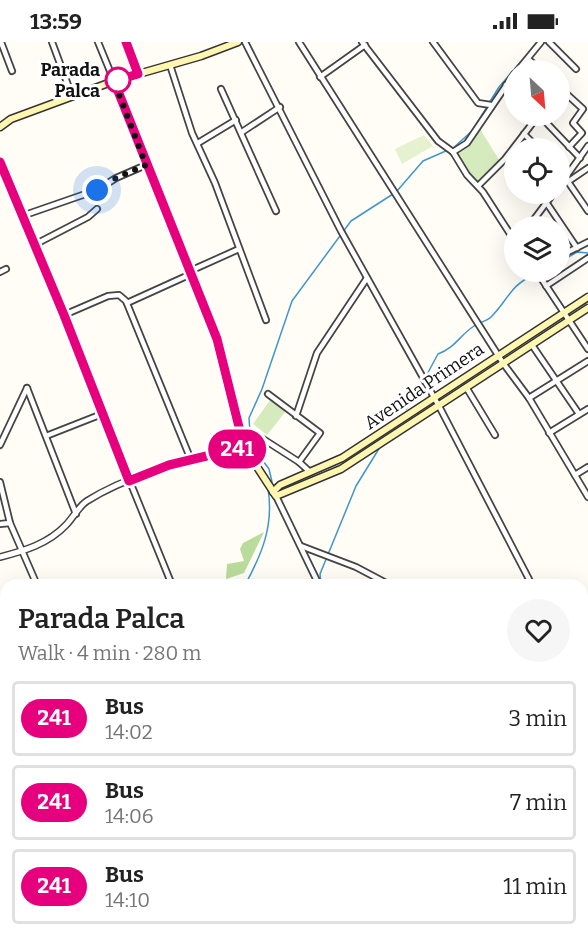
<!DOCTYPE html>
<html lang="en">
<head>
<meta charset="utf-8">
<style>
	body { margin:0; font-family:Bitter,serif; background:#f6f6f6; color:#222; height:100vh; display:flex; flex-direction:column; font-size:22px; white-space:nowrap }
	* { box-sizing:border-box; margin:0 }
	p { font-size:20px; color:#767676 }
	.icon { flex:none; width:33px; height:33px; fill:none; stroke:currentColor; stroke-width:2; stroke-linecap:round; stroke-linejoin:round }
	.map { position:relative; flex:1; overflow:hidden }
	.panel { position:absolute; left:0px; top:537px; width:588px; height:366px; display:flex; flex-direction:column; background:#fff; border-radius:18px 18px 0 0; box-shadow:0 6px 24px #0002 }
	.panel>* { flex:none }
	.badge { padding:0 12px; border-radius:20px; font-size:21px; line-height:39px }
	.needle { width:39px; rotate:154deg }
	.fabs { position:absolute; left:504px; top:18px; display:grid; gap:12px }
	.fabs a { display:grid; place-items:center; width:66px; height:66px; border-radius:50%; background:#fff; box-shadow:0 6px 24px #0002; font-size:30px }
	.you { position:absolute; width:30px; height:30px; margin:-15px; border:4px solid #fff; border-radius:50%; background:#1a73e8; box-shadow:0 0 0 9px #1a73e833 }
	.map>.badge { position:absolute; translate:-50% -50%; box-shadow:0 0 0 3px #fff }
	.round { display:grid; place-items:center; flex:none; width:63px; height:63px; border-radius:32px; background:#f6f6f6 }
	.head { display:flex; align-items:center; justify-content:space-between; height:102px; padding:0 18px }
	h1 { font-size:28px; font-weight:600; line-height:45px }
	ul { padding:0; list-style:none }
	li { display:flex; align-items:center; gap:18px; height:75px; margin:0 12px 9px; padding:0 6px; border:3px solid #e0e0e0; border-radius:6px }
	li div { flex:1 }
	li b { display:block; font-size:22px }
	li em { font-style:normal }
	li .badge { min-width:66px; font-weight:700; text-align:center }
	.status { display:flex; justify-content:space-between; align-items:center; height:42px; padding:0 30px; background:#fff; direction:ltr }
	.status svg { height:16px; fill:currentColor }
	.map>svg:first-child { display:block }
	.green { fill:#d5ebbd }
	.forest { fill:#b9dc9c }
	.pitch { fill:#e6f2cf }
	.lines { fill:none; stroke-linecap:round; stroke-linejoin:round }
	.stream { stroke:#3f96cf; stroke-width:1.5 }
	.canal { stroke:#b9e0f7; stroke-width:4 }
	.minor-casing { stroke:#444; stroke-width:8 }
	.tertiary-casing { stroke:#444; stroke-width:8 }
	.secondary-casing { stroke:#333; stroke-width:9 }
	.minor { stroke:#fff; stroke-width:4.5 }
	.tertiary { stroke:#fff; stroke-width:5 }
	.secondary { stroke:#fff6b0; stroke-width:6 }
	.line-casing { stroke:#fff; stroke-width:14 }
	.line { stroke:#e6007e; stroke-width:9 }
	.walk { stroke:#111; stroke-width:6; stroke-dasharray:0 10.8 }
	.stop-dot { fill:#fff; stroke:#e6007e; stroke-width:3 }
	.labels { text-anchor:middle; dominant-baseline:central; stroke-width:6; stroke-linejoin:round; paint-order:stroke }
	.stop-label { font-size:18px; font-weight:bold; fill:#111; stroke:#fff; text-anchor:end }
	.street-label { font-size:18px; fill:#111; stroke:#fff }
</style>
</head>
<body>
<div class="status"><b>13:59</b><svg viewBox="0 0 49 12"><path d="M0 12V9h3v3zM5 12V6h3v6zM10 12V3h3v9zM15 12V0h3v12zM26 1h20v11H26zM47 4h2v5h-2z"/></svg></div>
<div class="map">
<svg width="588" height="903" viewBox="0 0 588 903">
	<rect width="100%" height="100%" fill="#fffdf5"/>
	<g class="green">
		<polygon points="480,87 501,121 478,142 455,110 472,99"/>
		<polygon points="271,357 286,369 267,393 253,382"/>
	</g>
	<polygon class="forest" points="264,490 244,531 226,537 227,522 244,519 240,507 243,501"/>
	<polygon class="pitch" points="424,93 433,104 402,122 395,107"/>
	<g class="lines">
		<g class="stream">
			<polyline points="489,61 499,45 533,6"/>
			<polyline points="452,107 472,89 487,65"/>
			<polyline points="397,149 423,119 448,108"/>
			<polyline points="560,220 577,210 588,211"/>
			<path d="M425,336L438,312C456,305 459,294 474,284C480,280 487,279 491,275C509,257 509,244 535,232"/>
			<polyline points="406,367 423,341"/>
			<polyline points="272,440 269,427 258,412 250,391 249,376 262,347 292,259 351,179 393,152"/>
			<polyline points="321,542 320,532 356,444 380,405"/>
			<path d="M245,543C262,512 274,483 268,447"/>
			<polyline points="359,897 359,903"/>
			<polyline points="496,897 498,903"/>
			<polyline points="66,903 67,897"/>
			<polyline points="418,903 419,897"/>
		</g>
		<g class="canal">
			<polyline points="0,746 6,747"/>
			<polyline points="257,903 258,897"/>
		</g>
		<g class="minor-casing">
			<g id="minor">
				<polyline points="1,0 12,29"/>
				<polyline points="52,0 72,54"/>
				<polyline points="98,0 114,39"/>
				<polyline points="126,0 138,32"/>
				<polyline points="245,0 341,189 440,366 532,543"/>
				<polyline points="299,0 503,321 529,356 588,455"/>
				<polyline points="362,0 438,99 453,110 467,133 483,150 514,198"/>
				<polyline points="433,0 478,61 491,63"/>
				<polyline points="549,0 576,27"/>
				<polyline points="528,17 541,28"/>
				<polyline points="170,23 192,91 215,141 266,278"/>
				<polyline points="518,28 541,0"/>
				<polyline points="320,35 365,3"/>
				<polyline points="506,43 514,51"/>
				<polyline points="560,46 583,67 573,81 582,91 569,105"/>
				<polyline points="221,47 276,169"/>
				<polyline points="540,74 580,116"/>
				<polyline points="242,90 280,65"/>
				<polyline points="524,92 538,106"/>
				<polyline points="198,101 236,78"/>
				<polyline points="453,110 467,101 514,32"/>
				<polyline points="0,120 172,543"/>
				<polyline points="560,128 588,169"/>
				<polyline points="569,139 588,126"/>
				<polyline points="560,143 588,104"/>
				<polyline points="478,144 505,117 538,74"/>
				<polyline points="546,160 577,206"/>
				<polyline points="22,174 97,148 116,136 146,123"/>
				<polyline points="529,184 553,152"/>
				<polyline points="34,203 88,175 97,167"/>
				<polyline points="560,214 588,200"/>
				<polyline points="190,229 239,207"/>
				<polyline points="0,230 6,227"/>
				<polyline points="537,230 588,307"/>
				<polyline points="546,244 588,216"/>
				<polyline points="127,261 191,232"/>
				<polyline points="64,273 108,254 119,253 126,259 191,418"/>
				<polyline points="532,303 579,372"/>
				<polyline points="466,345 495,393"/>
				<polyline points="27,346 76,472"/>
				<polyline points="268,352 320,391 299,420"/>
				<polyline points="529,356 588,319"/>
				<polyline points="296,374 317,311 367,236"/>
				<polyline points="549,391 588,367"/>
				<polyline points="46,394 102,372"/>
				<polyline points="260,395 299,420 310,430"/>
				<polyline points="0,403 27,346"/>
				<polyline points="575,433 588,425"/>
				<polyline points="0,440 10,481 37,543"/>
				<polyline points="276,454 319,543"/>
				<polyline points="0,482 10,481"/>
				<polyline points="301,504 356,525 390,543"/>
				<polyline points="582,567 588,566"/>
				<polyline points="0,594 6,603"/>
				<polyline points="0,855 6,859"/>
				<polyline points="6,880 6,881"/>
				<polyline points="9,897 9,903"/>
			</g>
		</g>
		<g class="tertiary-casing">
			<path id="tertiary" d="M0,515C24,509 48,502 66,483C73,476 79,464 87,459C135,429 191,419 244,405"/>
		</g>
		<g class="secondary-casing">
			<g id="secondary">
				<polyline points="114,39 217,297 244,405 276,454 341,427 588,266"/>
				<polyline points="0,85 11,77 114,39 201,14 238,0"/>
				<polyline points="273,450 280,443 342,416 588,255"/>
			</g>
		</g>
		<use href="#minor" class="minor"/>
		<use href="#tertiary" class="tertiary"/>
		<use href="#secondary" class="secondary"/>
	</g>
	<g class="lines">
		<g class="line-casing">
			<polyline id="line" points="0,120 64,273 129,439 169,423 244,405 217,297 114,39 138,32 126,0"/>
		</g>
		<use href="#line" class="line"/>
		<polyline class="walk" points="97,148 116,136 146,123 114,39 118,38"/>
	</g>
	<circle class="stop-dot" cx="118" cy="38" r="12"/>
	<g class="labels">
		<g class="stop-label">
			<text x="100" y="28">Parada<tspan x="100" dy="21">Palca</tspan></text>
		</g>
		<g class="street-label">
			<text transform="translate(424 344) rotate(-34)">Avenida Primera</text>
		</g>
	</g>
</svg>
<div class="fabs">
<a><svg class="needle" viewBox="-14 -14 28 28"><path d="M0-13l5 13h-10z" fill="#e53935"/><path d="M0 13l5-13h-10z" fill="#767676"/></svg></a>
<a><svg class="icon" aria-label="locate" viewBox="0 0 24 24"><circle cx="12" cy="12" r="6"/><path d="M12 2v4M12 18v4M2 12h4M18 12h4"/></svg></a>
<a><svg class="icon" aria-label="layers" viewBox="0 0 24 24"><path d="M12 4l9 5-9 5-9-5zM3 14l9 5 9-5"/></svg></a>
</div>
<div class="you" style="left:97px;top:148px"></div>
<b class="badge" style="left:237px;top:407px;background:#e6007e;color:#fff">241</b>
<section class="panel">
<div class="head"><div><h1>Parada Palca</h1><p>Walk · 4 min · 280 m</p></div><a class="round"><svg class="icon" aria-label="heart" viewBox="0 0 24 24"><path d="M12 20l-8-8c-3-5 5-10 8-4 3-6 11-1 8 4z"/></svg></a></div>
<ul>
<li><span class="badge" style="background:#e6007e;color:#fff">241</span><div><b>Bus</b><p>14:02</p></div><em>3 min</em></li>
<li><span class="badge" style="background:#e6007e;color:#fff">241</span><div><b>Bus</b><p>14:06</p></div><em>7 min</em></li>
<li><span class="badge" style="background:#e6007e;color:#fff">241</span><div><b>Bus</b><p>14:10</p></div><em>11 min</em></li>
</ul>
</section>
</div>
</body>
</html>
